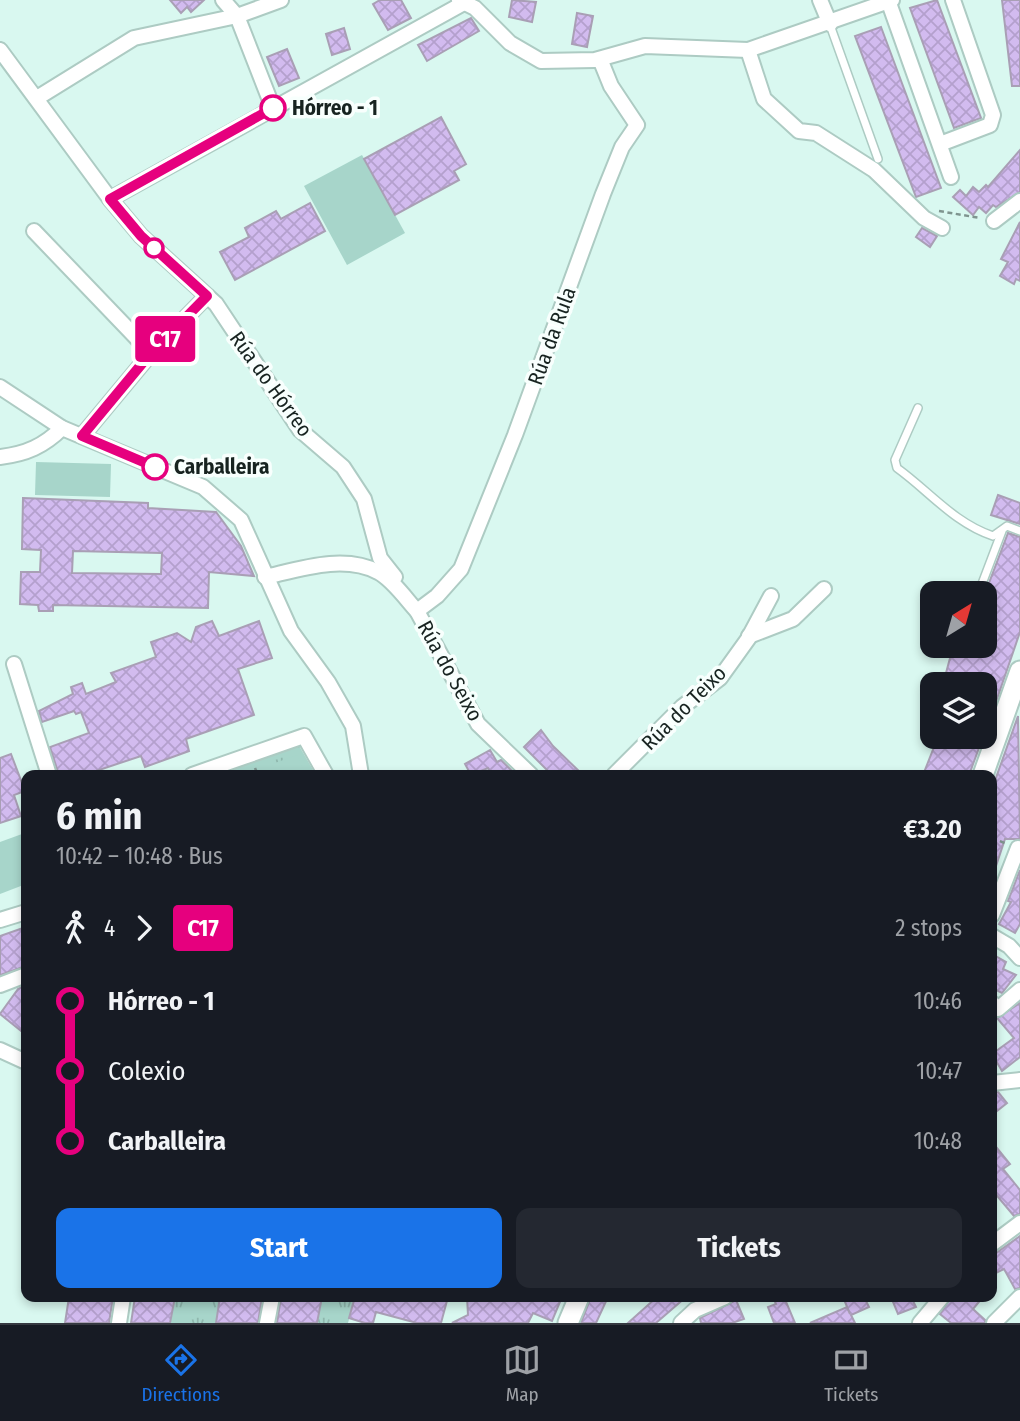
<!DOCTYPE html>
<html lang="en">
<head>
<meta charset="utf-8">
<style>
	body { margin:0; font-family:"Fira Sans Condensed",sans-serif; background:#242831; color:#f1f3f6; height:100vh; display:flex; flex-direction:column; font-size:26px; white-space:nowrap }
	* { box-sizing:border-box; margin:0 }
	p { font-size:23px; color:#9ea1a6 }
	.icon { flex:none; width:38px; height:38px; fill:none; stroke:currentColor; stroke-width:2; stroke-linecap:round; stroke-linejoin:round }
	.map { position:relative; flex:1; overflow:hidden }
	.panel { position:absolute; left:21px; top:770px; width:976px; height:532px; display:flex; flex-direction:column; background:#171b24; border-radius:14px; box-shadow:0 4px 10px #0003 }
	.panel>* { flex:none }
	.badge { padding:0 14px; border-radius:5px; font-size:24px; line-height:46px }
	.needle { width:46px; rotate:37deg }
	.fabs { position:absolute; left:920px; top:581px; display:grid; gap:14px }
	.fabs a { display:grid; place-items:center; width:77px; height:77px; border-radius:14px; background:#171b24; box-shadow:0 4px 10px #0003; font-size:35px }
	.map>.badge { position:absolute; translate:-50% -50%; box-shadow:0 0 0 4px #fff }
	.legs { display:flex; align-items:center; gap:10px; height:77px; padding:0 35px; font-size:23px }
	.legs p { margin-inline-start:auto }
	.headline { display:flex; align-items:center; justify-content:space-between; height:119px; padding:0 35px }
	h1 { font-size:38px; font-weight:700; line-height:52px }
	.action { display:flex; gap:14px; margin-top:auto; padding:14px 35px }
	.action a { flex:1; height:80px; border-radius:14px; background:#1a73e8; color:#fff; font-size:28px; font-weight:700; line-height:80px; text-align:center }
	.action a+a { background:#242831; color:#f1f3f6 }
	ul { padding:0 35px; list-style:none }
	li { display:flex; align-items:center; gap:24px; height:70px; font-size:26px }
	li i { display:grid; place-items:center; width:10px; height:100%; margin:0 9px; background:currentColor }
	li i::after { content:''; width:18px; height:18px; margin:-9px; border:5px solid; border-radius:50%; background:#171b24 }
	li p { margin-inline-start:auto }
	li:first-child i { background:linear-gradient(#0000 50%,currentColor 0) }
	li:last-child i { background:linear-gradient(currentColor 50%,#0000 0) }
	.menu { display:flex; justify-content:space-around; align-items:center; height:98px; border-top:2px solid #363941; background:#171b24; font-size:19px; color:#9ea1a6 }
	.menu a { display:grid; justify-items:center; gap:4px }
	.menu .current { color:#1a73e8 }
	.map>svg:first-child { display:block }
	.park { fill:url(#park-tufts) }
	.pitch { fill:#a7d5ca }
	.building { fill:url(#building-cross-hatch); stroke:#a99fb5; stroke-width:2; fill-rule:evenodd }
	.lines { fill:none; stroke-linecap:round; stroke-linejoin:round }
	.lane-casing { stroke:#adcbc3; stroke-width:10 }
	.street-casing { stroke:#adcbc3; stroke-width:18 }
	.secondary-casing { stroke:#adcbc3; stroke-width:23 }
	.path { stroke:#7f958f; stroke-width:2.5; stroke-dasharray:5 3.5; stroke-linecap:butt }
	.lane { stroke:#fff; stroke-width:7 }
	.street { stroke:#fff; stroke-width:14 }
	.secondary { stroke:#fff; stroke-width:19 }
	.line-1-casing { stroke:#fff; stroke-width:16 }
	.line-1 { stroke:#e6007e; stroke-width:10 }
	.stop-1-dot { fill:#fff; stroke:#e6007e; stroke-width:3.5 }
	.labels { text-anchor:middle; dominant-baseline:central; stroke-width:7; stroke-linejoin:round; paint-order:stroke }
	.stop-label { font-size:21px; font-weight:bold; fill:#172320; stroke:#f8fffd; text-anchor:start }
	.street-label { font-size:21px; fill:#172320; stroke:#f8fffd }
</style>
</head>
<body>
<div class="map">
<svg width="1020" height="1323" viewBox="0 0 1020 1323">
	<defs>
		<pattern id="park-tufts" width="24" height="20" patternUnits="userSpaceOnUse" patternTransform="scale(1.75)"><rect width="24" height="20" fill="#a7d5ca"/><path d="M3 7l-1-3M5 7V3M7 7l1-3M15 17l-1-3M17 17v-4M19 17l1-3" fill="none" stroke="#8fb7ad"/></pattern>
		<pattern id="building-cross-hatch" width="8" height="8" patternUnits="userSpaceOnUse" patternTransform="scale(1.75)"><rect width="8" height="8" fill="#d2bbef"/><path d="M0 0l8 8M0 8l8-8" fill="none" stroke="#b4a0cd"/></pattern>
	</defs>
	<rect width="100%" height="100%" fill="#d9f8f0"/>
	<g class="park">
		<polygon points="298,744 316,775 210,775"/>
		<polygon points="174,1297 220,1297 216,1323 170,1323"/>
		<polygon points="322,1297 355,1297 348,1323 317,1323"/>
	</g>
	<g class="pitch">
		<polygon points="362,155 405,233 347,265 304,186"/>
		<polygon points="36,462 111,464 110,497 35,495"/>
		<polygon points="297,755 306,775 277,775 272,764"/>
		<polygon points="22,834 26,844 26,884 0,894 0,842"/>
	</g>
	<g class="building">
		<polygon points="170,0 204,0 191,12 187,7 181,13"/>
		<polygon points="380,0 401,0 411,18 388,30 373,4"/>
		<polygon points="512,0 536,2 532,22 509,17"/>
		<polygon points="937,0 981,118 954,128 910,8"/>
		<polygon points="1002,0 1020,0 1020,86 1012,86"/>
		<polygon points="577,13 593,16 587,47 572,44"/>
		<polygon points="471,18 479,31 427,61 418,45"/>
		<polygon points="881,27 941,188 916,197 855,36"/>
		<polygon points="344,28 350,49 332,55 326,34"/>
		<polygon points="287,49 299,78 279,86 267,57"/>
		<polygon points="441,117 466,164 454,171 459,180 395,215 364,159"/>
		<polygon points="1020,150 1020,192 996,207 993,205 986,213 979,207 973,215 953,197 960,190 966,196 973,187 979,192 986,185 988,187"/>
		<polygon points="310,203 325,231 235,280 220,252 249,237 245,228 276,211 281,219"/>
		<polygon points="1020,222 1020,281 1016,279 1014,284 1000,276 1008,262 1001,259"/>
		<polygon points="922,228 937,236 930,247 916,237"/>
		<polygon points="998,495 1020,503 1020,524 991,515"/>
		<path d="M23,498L148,503V508L216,512L241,546L254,576L209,572L208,608L53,605V611H39L38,605L20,604L21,572H40L41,550L22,549ZM73,551L162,553L161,574L72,573Z"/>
		<polygon points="1008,533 1020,537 1020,632 987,728 985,684 969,684 946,673 953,647 984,651 993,625 985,622 989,609 985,608 989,592 986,591"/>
		<polygon points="212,621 219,636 259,621 272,658 238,669 254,715 186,739 189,751 145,767 141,756 84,775 59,775 50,747 89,733 81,712 76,714 74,711 42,722 39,711 73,694 71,687 82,683 86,694 116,682 111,673 156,657 151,642 177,633 191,642 196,627"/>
		<polygon points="1018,716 1020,839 1005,839 994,872 992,789"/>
		<polygon points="541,730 553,746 583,775 552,775 524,747"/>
		<polygon points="938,737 983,737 969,775 923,775"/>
		<polygon points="490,750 497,762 501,760 511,770 501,775 492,775 488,768 471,775 465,764"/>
		<polygon points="11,754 25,791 14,795 21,816 0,823 0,758"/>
		<polygon points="1020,870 1020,924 1015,933 999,924 1011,902 1008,901"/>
		<polygon points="26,927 26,966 0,975 0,936"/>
		<polygon points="992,954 1006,962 1003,969 1016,975 1002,993 992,988"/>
		<polygon points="26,985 26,1035 0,1014 18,989"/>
		<polygon points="1020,1003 1020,1057 1002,1071 992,1054 1014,1038 997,1018"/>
		<polygon points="998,1092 1007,1103 992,1115 992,1093"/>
		<polygon points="992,1142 1010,1164 1003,1169 1020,1190 1020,1214 1014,1216 992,1190"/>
		<polygon points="1020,1236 1020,1288 1015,1289 1004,1269 992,1275 992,1256"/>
		<polygon points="69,1297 113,1297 109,1323 65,1323"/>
		<polygon points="135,1297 175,1297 170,1323 131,1323"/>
		<polygon points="220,1297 262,1297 258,1323 216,1323"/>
		<polygon points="281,1297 322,1297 317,1323 277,1323"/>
		<polygon points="355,1297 448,1297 441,1323 417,1323 376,1312 373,1323 365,1323 349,1318"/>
		<polygon points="467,1297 562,1297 552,1321 533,1313 528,1323 452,1323 468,1315"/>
		<polygon points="591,1297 608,1297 596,1323 581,1323"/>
		<polygon points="657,1297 686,1297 656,1323 628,1323"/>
		<polygon points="773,1297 784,1297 795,1323 774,1323 768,1307 776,1304"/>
		<polygon points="843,1297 864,1297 869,1307 851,1315 855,1323 810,1323 847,1307 850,1314"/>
		<polygon points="891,1297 911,1297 916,1307 898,1314"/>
		<polygon points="951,1297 983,1297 973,1309 985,1320 985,1323 951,1323 940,1314"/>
		<polygon points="736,1300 744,1319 732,1323 701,1323 700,1318"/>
	</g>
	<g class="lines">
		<g class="lane-casing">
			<g id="lane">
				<polyline points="830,25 878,159"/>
				<path d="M918,408L895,460L897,468C929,491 954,523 993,536L1007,526L1020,531"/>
				<polyline points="980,589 1002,531"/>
			</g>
		</g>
		<g class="street-casing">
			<g id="street">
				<polyline points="223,0 237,16 273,108"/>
				<polyline points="459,0 475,8 510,43 541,61 595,60 645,46 748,50 892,0"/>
				<polyline points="820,0 830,24"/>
				<polyline points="889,3 951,177"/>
				<polyline points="0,50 110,199 141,236 216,304 300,430 343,467 364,499 380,558 395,577"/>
				<polyline points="748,50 764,99 799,131 816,133 874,170 924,218 942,228"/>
				<polyline points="37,98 134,38 237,16 281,0"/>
				<polyline points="940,144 990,125 993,115 953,0"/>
				<polyline points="110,199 464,3"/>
				<polyline points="994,221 1020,201"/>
				<polyline points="34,231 151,353"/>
				<polyline points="0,387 62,428 203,487 241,520 291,631 328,682 353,726 361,775"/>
				<polyline points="82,436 151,353 207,296"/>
				<path d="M0,457C26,454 44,446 62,428"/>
				<path d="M265,577C300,569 344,554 378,572C392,579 406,599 417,611L437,596L461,569L515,435L603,194L622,147L637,125L611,86L600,59"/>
				<polyline points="417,611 478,724 531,775"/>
				<polyline points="749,636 793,619 824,589"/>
				<polyline points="14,664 49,775"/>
				<polyline points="192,775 304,736 326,775"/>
				<polyline points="614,775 682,707 720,678 748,639 771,596"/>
				<polyline points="992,915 1018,848"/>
				<polyline points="0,920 26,912"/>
				<polyline points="992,936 1009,946 1020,958"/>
				<polyline points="0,985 26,975"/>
				<polyline points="992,1003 998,1009 1020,990"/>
				<polyline points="0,1050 26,1062"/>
				<polyline points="992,1083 1020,1080"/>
				<polyline points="992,1244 1020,1223"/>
				<polyline points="119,1323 123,1297"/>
				<polyline points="267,1323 272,1297"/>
				<polyline points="681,1323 695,1310 725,1297"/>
				<polyline points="920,1323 942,1297"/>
				<polyline points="994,1323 1020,1297"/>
			</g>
		</g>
		<g class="secondary-casing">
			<g id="secondary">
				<polyline points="983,775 1020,671"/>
				<polyline points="568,1323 579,1297"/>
			</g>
		</g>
		<g class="path">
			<polyline points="939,211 980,218"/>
			<polyline points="255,768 258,775"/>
			<polyline points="992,838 1007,844"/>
		</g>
		<use href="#lane" class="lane"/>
		<use href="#street" class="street"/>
		<use href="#secondary" class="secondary"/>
	</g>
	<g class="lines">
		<g class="line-1-casing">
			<polyline id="line-1" points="155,467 82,436 150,354 207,296 141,236 110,199 273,108"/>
		</g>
		<use href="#line-1" class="line-1"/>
	</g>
	<g class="stop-1-dot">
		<circle cx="273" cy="108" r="12"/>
		<circle cx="154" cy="248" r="9"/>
		<circle cx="155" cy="467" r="12"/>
	</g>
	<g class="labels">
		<g class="stop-label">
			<text x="292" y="108">Hórreo - 1</text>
			<text x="174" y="467">Carballeira</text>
		</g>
		<g class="street-label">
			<text transform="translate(552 336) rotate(-70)">Rúa da Rula</text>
			<text transform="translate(271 384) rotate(54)">Rúa do Hórreo</text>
			<text transform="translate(450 671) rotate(61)">Rúa do Seixo</text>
			<text transform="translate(684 708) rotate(-45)">Rúa do Teixo</text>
		</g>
	</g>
</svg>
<div class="fabs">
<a><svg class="needle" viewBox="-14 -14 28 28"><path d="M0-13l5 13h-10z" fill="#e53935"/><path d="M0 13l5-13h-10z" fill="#9ea1a6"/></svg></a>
<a><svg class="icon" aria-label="layers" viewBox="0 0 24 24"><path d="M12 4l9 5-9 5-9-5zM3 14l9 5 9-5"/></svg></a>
</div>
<b class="badge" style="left:165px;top:339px;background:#e6007e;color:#fff">C17</b>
<section class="panel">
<div class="headline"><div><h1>6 min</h1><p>10:42 – 10:48 · Bus</p></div><b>€3.20</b></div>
<div class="legs"><svg class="icon" aria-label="walk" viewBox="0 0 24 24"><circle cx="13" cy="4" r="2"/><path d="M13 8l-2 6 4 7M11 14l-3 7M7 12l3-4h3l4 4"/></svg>4<svg class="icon" aria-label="forward" viewBox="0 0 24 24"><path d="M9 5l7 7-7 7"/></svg><b class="badge" style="background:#e6007e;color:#fff">C17</b><p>2 stops</p></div>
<ul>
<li><i style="color:#e6007e"></i><b>Hórreo - 1</b><p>10:46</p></li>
<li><i style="color:#e6007e"></i><span>Colexio</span><p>10:47</p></li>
<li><i style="color:#e6007e"></i><b>Carballeira</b><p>10:48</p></li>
</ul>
<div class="action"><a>Start</a><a>Tickets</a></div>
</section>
</div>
<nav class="menu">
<a class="current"><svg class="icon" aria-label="directions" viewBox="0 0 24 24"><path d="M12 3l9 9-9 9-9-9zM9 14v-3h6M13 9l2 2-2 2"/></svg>Directions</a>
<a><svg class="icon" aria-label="map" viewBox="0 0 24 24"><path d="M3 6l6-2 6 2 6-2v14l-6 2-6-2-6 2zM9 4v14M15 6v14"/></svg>Map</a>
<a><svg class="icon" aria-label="tickets" viewBox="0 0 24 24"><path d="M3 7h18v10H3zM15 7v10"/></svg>Tickets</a>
</nav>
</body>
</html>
